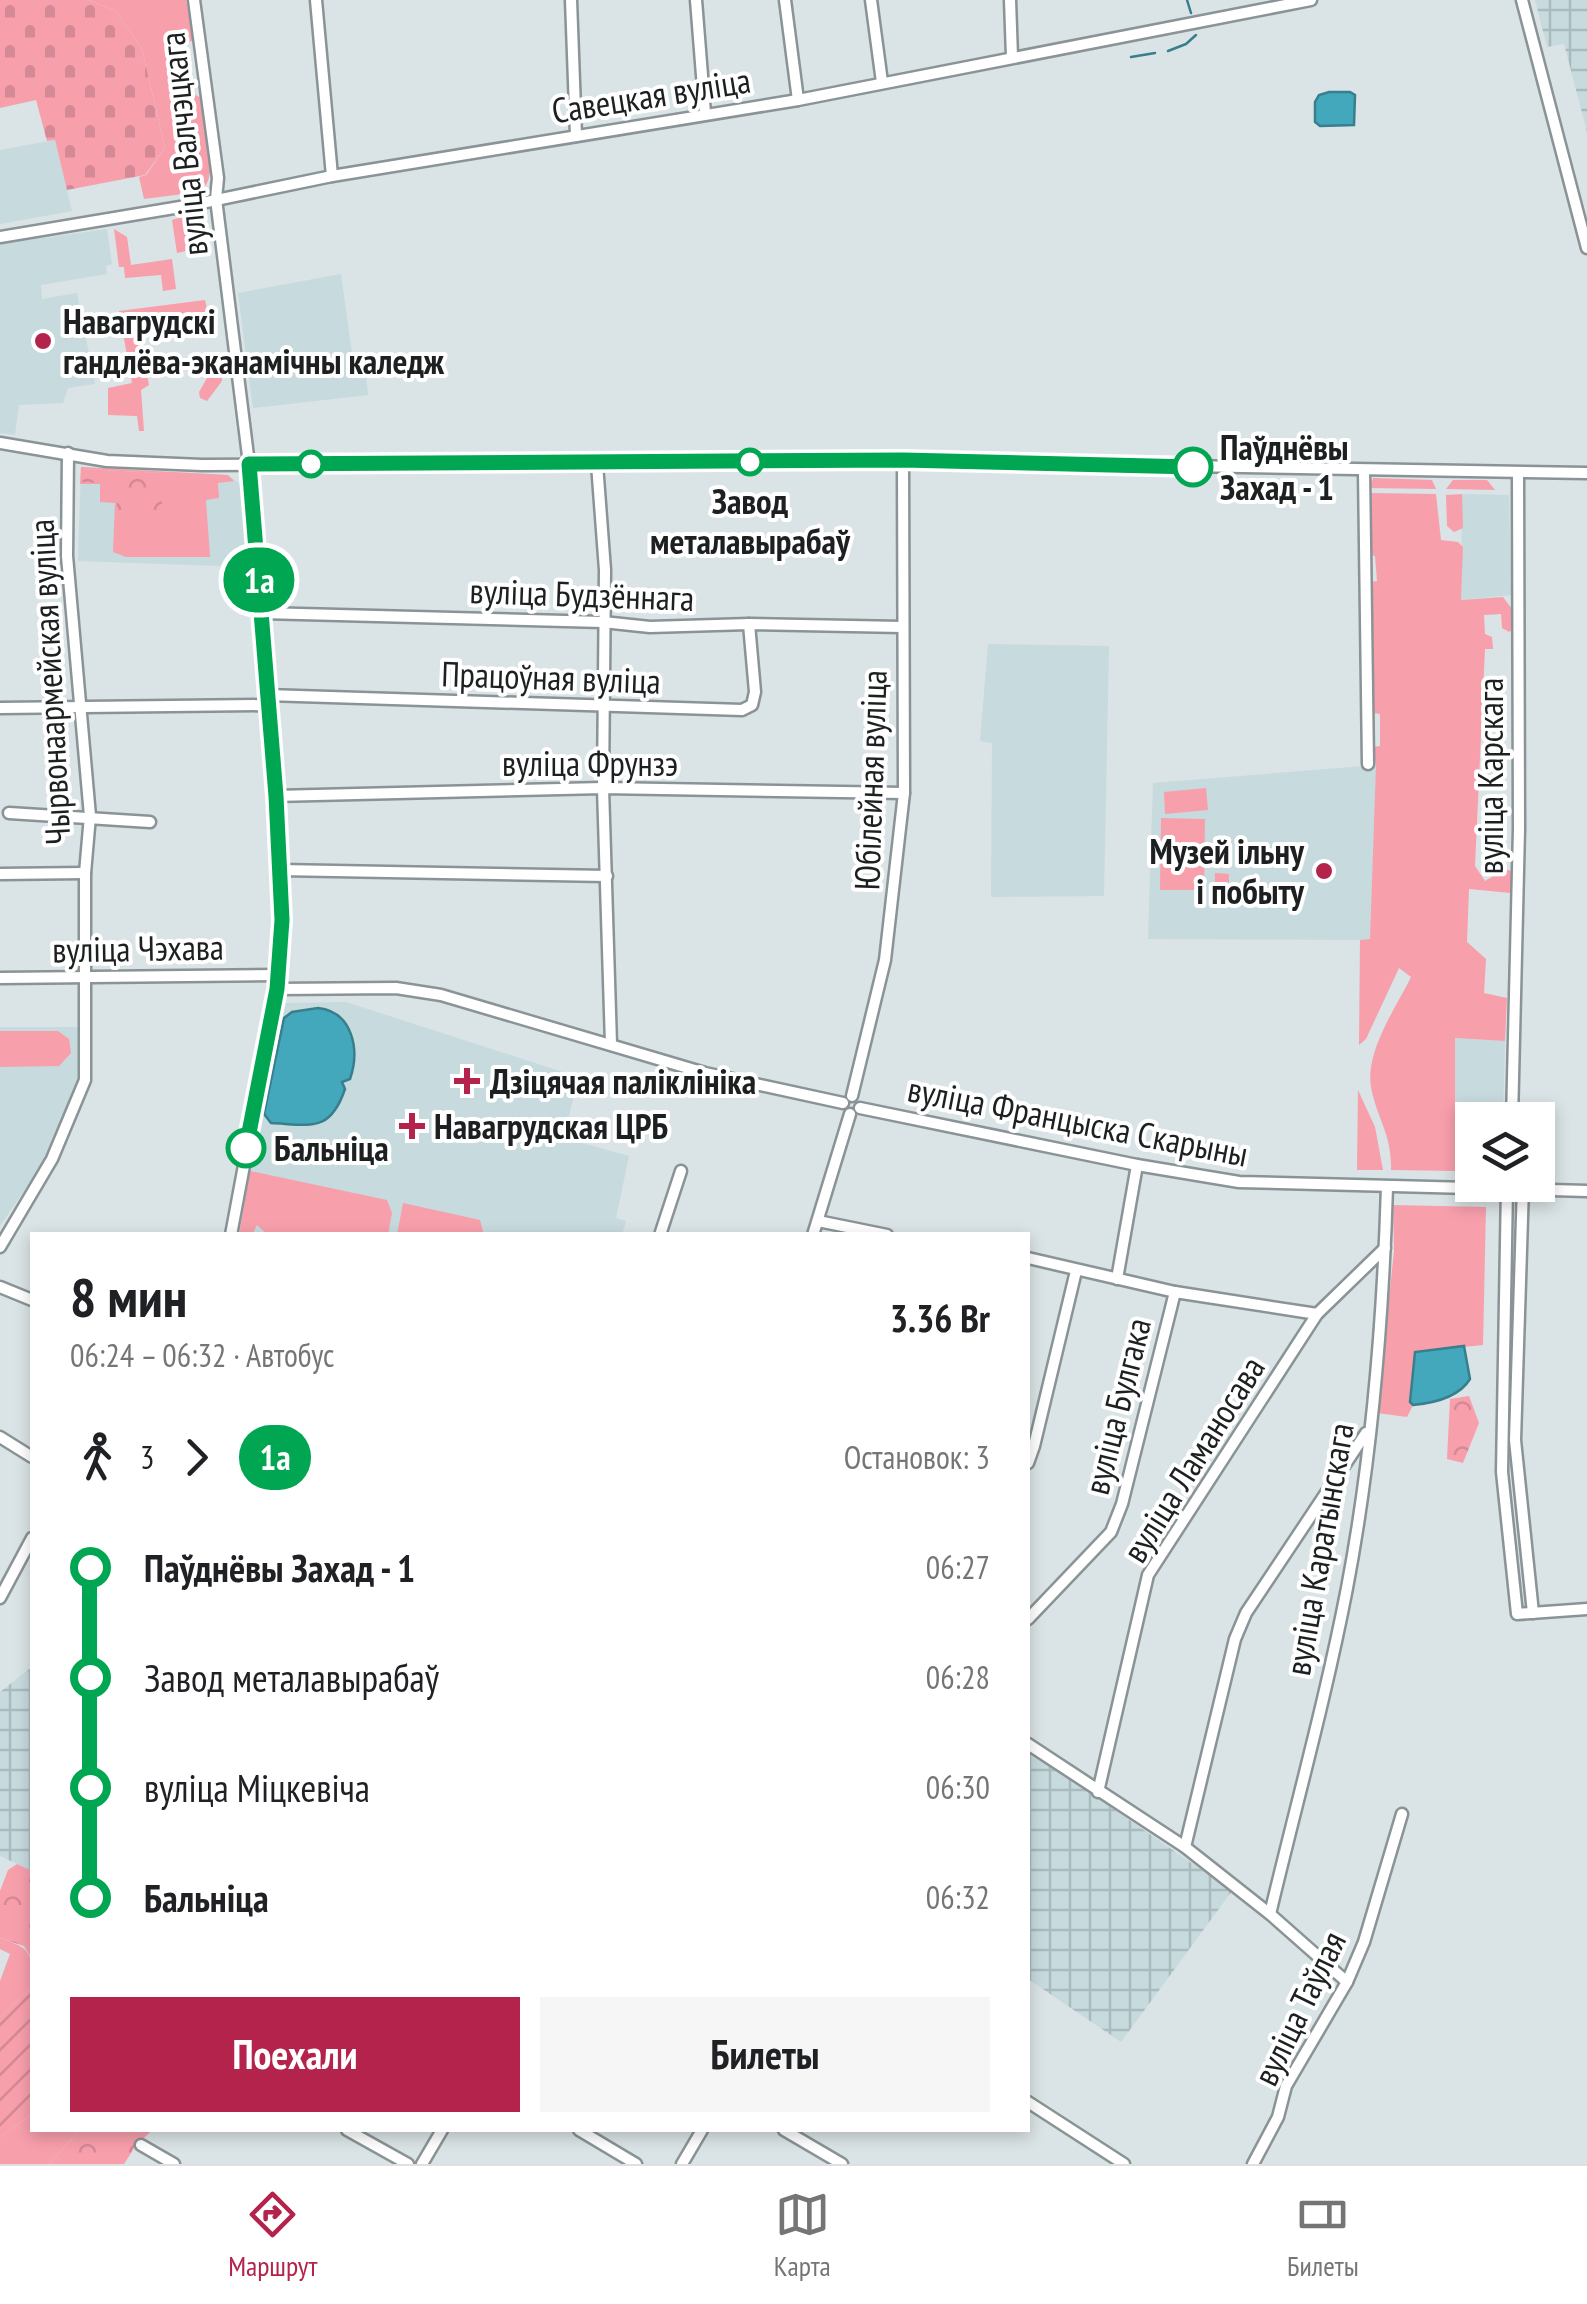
<!DOCTYPE html>
<html lang="ru">
<head>
<meta charset="utf-8">
<style>
	body { margin:0; font-family:"PT Sans Narrow",sans-serif; background:#f6f6f6; color:#202124; height:100vh; display:flex; flex-direction:column; font-size:38px; white-space:nowrap }
	* { box-sizing:border-box; margin:0 }
	p { font-size:32px; color:#757577 }
	.icon { flex:none; width:55px; height:55px; fill:none; stroke:currentColor; stroke-width:2; stroke-linecap:round; stroke-linejoin:round }
	.map { position:relative; flex:1; overflow:hidden }
	.details { position:absolute; left:30px; top:1232px; width:1000px; height:900px; display:flex; flex-direction:column; background:#fff; border-radius:0px; box-shadow:0 5px 15px #0003 }
	.details>* { flex:none }
	.badge { padding:0 20px; border-radius:32px; font-size:35px; line-height:65px }
	.controls { position:absolute; left:1455px; top:1102px; display:grid; gap:20px }
	.controls a { display:grid; place-items:center; width:100px; height:100px; border-radius:0px; background:#fff; box-shadow:0 5px 15px #0003; font-size:50px }
	.map>.badge { position:absolute; translate:-50% -50%; box-shadow:0 0 0 5px #fff }
	.legs { display:flex; align-items:center; gap:15px; height:110px; padding:0 40px; font-size:32px }
	.legs p { margin-inline-start:auto }
	.headline { display:flex; align-items:center; justify-content:space-between; height:170px; padding:0 40px }
	h1 { font-size:55px; font-weight:600; line-height:75px }
	.cta { display:flex; gap:20px; margin-top:auto; padding:20px 40px }
	.cta a { flex:1; height:115px; border-radius:0px; background:#b4234c; color:#fff; font-size:40px; font-weight:600; line-height:115px; text-align:center }
	.cta a+a { background:#f6f6f6; color:#202124 }
	ul { padding:0 40px; list-style:none }
	li { display:flex; align-items:center; gap:35px; height:110px; font-size:38px }
	li i { display:grid; place-items:center; width:15px; height:100%; margin:0 12px; background:currentColor }
	li i::after { content:''; width:25px; height:25px; margin:-12px; border:8px solid; border-radius:50%; background:#fff }
	li p { margin-inline-start:auto }
	li:first-child i { background:linear-gradient(#0000 50%,currentColor 0) }
	li:last-child i { background:linear-gradient(currentColor 50%,#0000 0) }
	.dock { display:flex; justify-content:space-around; align-items:center; height:140px; border-top:2px solid #e0e0e0; background:#fff; font-size:28px; color:#757577 }
	.dock a { display:grid; justify-items:center; gap:5px }
	.dock .on { color:#b4234c }
	.map>svg:first-child { display:block }
	.built { fill:#c7dade }
	.industrial { fill:url(#industrial-grid) }
	.grass { fill:#f89fac; fill-rule:evenodd }
	.forest { fill:url(#forest-crowns) }
	.cemetery { fill:url(#cemetery-stones) }
	.garden { fill:url(#garden-furrows) }
	.water { fill:#43a8bb; stroke:#387f8d; stroke-width:2.5 }
	.lines { fill:none; stroke-linecap:round; stroke-linejoin:round }
	.stream { stroke:#387f8d; stroke-width:2.5 }
	.minor-casing { stroke:#8a9395; stroke-width:15 }
	.minor { stroke:#fff; stroke-width:10 }
	.line-1-casing { stroke:#fff; stroke-width:22 }
	.line-1 { stroke:#00a651; stroke-width:15 }
	.poi-dot { fill:#b4234c; stroke:#fff; stroke-width:4 }
	.stop-1-dot { fill:#fff; stroke:#00a651; stroke-width:5 }
	.labels { text-anchor:middle; dominant-baseline:central; stroke-width:8; stroke-linejoin:round; paint-order:stroke }
	.street-label { font-size:35px; fill:#1d2021; stroke:#fff }
	.poi-label { font-size:35px; font-weight:bold; fill:#1d2021; stroke:#fff; text-anchor:start }
	.stop-label { font-size:35px; font-weight:bold; fill:#1d2021; stroke:#fff; text-anchor:start }
</style>
</head>
<body>
<div class="map">
<svg width="1587" height="2164" viewBox="0 0 1587 2164">
	<defs>
		<pattern id="industrial-grid" width="8" height="8" patternUnits="userSpaceOnUse" patternTransform="scale(2.5)"><rect width="8" height="8" fill="#c7dade"/><path d="M0 4h8M4 0v8" fill="none" stroke="#aabbbe"/></pattern>
		<pattern id="forest-crowns" width="20" height="18" patternUnits="userSpaceOnUse" patternTransform="scale(2.5)"><rect width="20" height="18" fill="#f89fac"/><path d="M2 6a3 3 0 1 1 6 0M12 15a3 3 0 1 1 6 0" fill="none" stroke="#d48994"/></pattern>
		<pattern id="cemetery-stones" width="16" height="16" patternUnits="userSpaceOnUse" patternTransform="scale(2.5)"><rect width="16" height="16" fill="#f89fac"/><path d="M2 7V4a2 2 0 0 1 4 0v3zM10 15v-3a2 2 0 0 1 4 0v3z" fill="#d48994"/></pattern>
		<pattern id="garden-furrows" width="10" height="10" patternUnits="userSpaceOnUse" patternTransform="scale(2.5)"><rect width="10" height="10" fill="#f89fac"/><path d="M-1 1l2-2M0 10L10 0M9 11l2-2" fill="none" stroke="#d48994"/></pattern>
	</defs>
	<rect width="100%" height="100%" fill="#dae3e5"/>
	<g class="built">
		<polygon points="55,140 72,211 0,224 0,150"/>
		<polygon points="107,229 112,264 106,266 107,274 41,285 42,299 77,293 95,384 68,388 63,403 19,405 15,435 0,433 0,244"/>
		<polygon points="341,274 355,375 366,376 368,395 253,408 238,293"/>
		<polygon points="81,467 228,475 239,483 248,567 78,561"/>
		<polygon points="1462,494 1509,495 1511,595 1461,600"/>
		<polygon points="988,644 1109,646 1104,896 991,897 992,743 980,741"/>
		<polygon points="1376,765 1374,940 1148,939 1153,783"/>
		<polygon points="346,1002 578,1077 564,1138 629,1156 616,1218 626,1221 622,1235 239,1235 278,1012 285,1003"/>
		<polygon points="0,1027 79,1027 79,1084 53,1148 0,1226"/>
		<polygon points="1455,1038 1505,1041 1503,1120 1472,1120 1472,1170 1455,1171"/>
	</g>
	<g class="industrial">
		<polygon points="1535,0 1587,0 1587,132 1564,44 1547,47"/>
		<polygon points="32,1667 32,1871 0,1856 0,1692"/>
		<polygon points="1028,1750 1232,1891 1121,2042 1028,1979"/>
	</g>
	<g class="grass">
		<path d="M88,0H186L195,40L175,46L166,57L177,87L202,98C205,123 222,179 199,192L144,199L139,177L146,175L165,148L142,49L116,11Z"/>
		<polygon points="194,213 204,217 210,233 202,234 197,228 188,231 185,238 186,251 177,253 172,220"/>
		<polygon points="114,229 127,237 131,265 172,259 176,289 163,291 161,275 125,278 124,267 119,267"/>
		<polygon points="205,300 210,321 197,323 195,313 137,320 149,385 141,390 144,431 139,431 137,416 108,415 108,388 132,383 119,311"/>
		<polygon points="215,364 220,366 222,381 207,401 200,398 199,392"/>
		<path d="M81,467L228,475L234,481L218,483L219,498L206,500L210,557H126L113,552L115,503L100,502V484H80ZM83,469L163,473L101,500L102,483Z"/>
		<polygon points="1373,478 1432,480 1436,489 1369,488"/>
		<polygon points="1453,480 1487,480 1495,490 1446,489"/>
		<path d="M1369,493L1436,494L1441,540L1458,542L1463,547L1461,600L1503,597L1512,609L1513,629L1509,632L1502,628L1501,614L1484,615L1485,634L1492,637L1493,649H1485L1475,866L1485,881L1505,869L1511,871V893L1469,889L1467,942L1486,959L1484,993L1507,998L1505,1041L1455,1038V1171L1391,1170C1392,1134 1377,1119 1371,1087C1365,1051 1396,1008 1411,977L1399,968L1366,1039L1359,1045L1360,940L1370,939L1376,765L1373,747L1380,746V714L1372,713L1370,582L1377,581L1375,556L1370,555Z"/>
		<polygon points="1462,494 1463,528 1454,532 1447,526 1446,495"/>
		<polygon points="1206,788 1208,810 1165,814 1164,792"/>
		<polygon points="1161,818 1205,819 1204,890 1160,890"/>
		<polygon points="1215,873 1229,874 1228,903 1214,903"/>
		<polygon points="0,1031 58,1031 69,1039 71,1053 59,1066 0,1067"/>
		<polygon points="1358,1090 1375,1127 1383,1170 1357,1170"/>
		<polygon points="250,1171 387,1200 392,1213 388,1235 268,1235 257,1225 252,1235 239,1235"/>
		<polygon points="403,1203 480,1220 484,1235 397,1235"/>
		<polygon points="1393,1205 1486,1207 1483,1345 1415,1352 1410,1402 1413,1405 1407,1417 1377,1413 1394,1251"/>
		<path d="M0,1938C33,1949 32,1953 32,1987L0,2017V1981L10,1954L0,1949Z"/>
		<polygon points="32,2114 32,2130 79,2131 49,2164 0,2164 0,2137"/>
	</g>
	<g class="forest">
		<polygon points="82,469 163,473 162,511 117,510 117,501 101,500 101,483 82,482"/>
		<polygon points="1469,1396 1479,1423 1463,1463 1447,1459 1450,1399"/>
		<polygon points="17,1864 32,1871 32,1959 24,1946 0,1938 0,1891 8,1870"/>
		<polygon points="76,2130 152,2130 135,2147 124,2164 49,2164 78,2132"/>
	</g>
	<polygon class="cemetery" points="0,0 88,0 116,11 142,49 165,148 145,175 67,190 55,140 47,141 36,100 0,108"/>
	<polygon class="garden" points="32,1987 32,2114 0,2137 0,2017"/>
	<g class="water">
		<polygon points="1329,92 1350,92 1355,95 1354,125 1320,126 1315,122 1315,102 1319,95"/>
		<path d="M318,1008C353,1012 360,1050 350,1079L342,1082L345,1089C330,1133 311,1125 271,1123L264,1114L284,1018L292,1012Z"/>
		<path d="M1464,1346L1470,1379C1459,1397 1434,1403 1413,1405L1410,1402L1415,1352Z"/>
	</g>
	<g class="lines">
		<g class="stream">
			<polyline points="1187,0 1191,13"/>
			<polyline points="1168,51 1186,44 1196,35"/>
			<polyline points="1131,57 1155,53"/>
		</g>
		<g class="minor-casing">
			<g id="minor">
				<polyline points="194,0 218,178 216,199 249,464 281,896 277,989 231,1235"/>
				<polyline points="316,0 332,176"/>
				<polyline points="571,0 576,136"/>
				<polyline points="696,0 705,113"/>
				<polyline points="785,0 798,100"/>
				<polyline points="871,0 882,82"/>
				<polyline points="1010,0 1012,57"/>
				<polyline points="1522,0 1587,248"/>
				<polyline points="0,237 192,205 332,176 798,100 1311,0"/>
				<polyline points="0,443 107,461 202,465 903,461 1587,473"/>
				<polyline points="597,464 605,570 603,788 611,1044"/>
				<polyline points="1364,471 1368,764"/>
				<polyline points="262,613 603,622 650,627 749,624 902,627"/>
				<polyline points="267,695 742,710 752,705 755,692 749,624"/>
				<polyline points="0,708 267,705"/>
				<polyline points="275,796 603,788 904,793"/>
				<polyline points="9,813 150,822"/>
				<polyline points="280,870 607,876"/>
				<polyline points="0,874 85,873"/>
				<polyline points="0,978 277,975"/>
				<polyline points="277,989 396,988 441,995 705,1073 843,1103"/>
				<polyline points="852,1096 885,960 904,793 903,461"/>
				<polyline points="860,1108 1137,1165 1239,1182 1587,1191"/>
				<polyline points="1512,1120 1519,829 1518,473"/>
				<polyline points="1507,1186 1502,1472 1517,1614 1587,1609"/>
				<polyline points="1523,1186 1515,1440 1533,1613"/>
				<polyline points="818,1221 887,1235"/>
				<polyline points="660,1235 681,1171"/>
				<polyline points="813,1235 850,1114"/>
				<polyline points="0,1247 52,1159 85,1080 85,873 90,816 67,556 68,453"/>
				<polyline points="1028,1258 1175,1292 1317,1314"/>
				<polyline points="1117,1279 1137,1165"/>
				<polyline points="0,1287 32,1300"/>
				<polyline points="0,1437 32,1457"/>
				<polyline points="1028,1463 1034,1446 1076,1271"/>
				<polyline points="0,1598 32,1538"/>
				<polyline points="1028,1619 1111,1532 1122,1504 1175,1292"/>
				<polyline points="1028,1744 1185,1847 1270,1914 1347,1982"/>
				<polyline points="1098,1792 1148,1575 1317,1314 1385,1248"/>
				<polyline points="1185,1847 1235,1639 1246,1613 1366,1433"/>
				<path d="M1270,1914C1296,1805 1326,1697 1347,1588C1372,1457 1383,1320 1387,1187"/>
				<polyline points="1028,2102 1124,2164"/>
				<polyline points="347,2130 408,2164"/>
				<polyline points="579,2130 636,2164"/>
				<polyline points="784,2130 842,2164"/>
				<polyline points="141,2145 174,2164"/>
				<polyline points="422,2164 442,2130"/>
				<polyline points="682,2164 702,2130"/>
				<polyline points="1253,2164 1278,2117 1286,2086 1347,1982 1364,1942 1402,1814"/>
			</g>
		</g>
		<use href="#minor" class="minor"/>
	</g>
	<g class="lines">
		<g class="line-1-casing">
			<polyline id="line-1" points="246,1148 277,989 282,920 276,796 249,464 903,460 1193,467"/>
		</g>
		<use href="#line-1" class="line-1"/>
	</g>
	<g class="poi-dot">
		<circle cx="43" cy="341" r="10"/>
		<circle cx="1324" cy="871" r="10"/>
		<path d="M462 1066h10v10h10v10h-10v10h-10v-10h-10v-10h10z"/>
		<path d="M407 1111h10v10h10v10h-10v10h-10v-10h-10v-10h10z"/>
	</g>
	<g class="stop-1-dot">
		<circle cx="750" cy="462" r="12"/>
		<circle cx="311" cy="464" r="12"/>
		<circle cx="1193" cy="467" r="18"/>
		<circle cx="246" cy="1148" r="18"/>
	</g>
	<g class="labels">
		<g class="street-label">
			<text transform="translate(651 95) rotate(-9)">Савецкая вуліца</text>
			<text transform="translate(183 144) rotate(-96)">вуліца Валчэцкага</text>
			<text transform="translate(582 594) rotate(2)">вуліца Будзённага</text>
			<text transform="translate(551 677) rotate(2)">Працоўная вуліца</text>
			<text transform="translate(49 682) rotate(-93)">Чырвонаармейская вуліца</text>
			<text x="590" y="763">вуліца Фрунзэ</text>
			<text transform="translate(1490 776) rotate(-90)">вуліца Карскага</text>
			<text transform="translate(870 780) rotate(-88)">Юбілейная вуліца</text>
			<text transform="translate(138 948) rotate(-1)">вуліца Чэхава</text>
			<text transform="translate(1078 1121) rotate(11)">вуліца Францыска Скарыны</text>
			<text transform="translate(1117 1406) rotate(-76)">вуліца Булгака</text>
			<text transform="translate(1193 1459) rotate(-58)">вуліца Ламаносава</text>
			<text transform="translate(1319 1549) rotate(-80)">вуліца Каратынскага</text>
			<text transform="translate(1299 2008) rotate(-64)">вуліца Таўлая</text>
		</g>
		<g class="poi-label">
			<text x="63" y="321">Навагрудскі<tspan x="63" dy="40">гандлёва-эканамічны каледж</tspan></text>
			<text x="1304" y="851" text-anchor="end">Музей ільну<tspan x="1304" dy="40">і побыту</tspan></text>
			<text x="490" y="1081">Дзіцячая паліклініка</text>
			<text x="434" y="1126">Навагрудская ЦРБ</text>
		</g>
		<g class="stop-label">
			<text x="1220" y="447">Паўднёвы<tspan x="1220" dy="40">Захад - 1</tspan></text>
			<text x="750" y="501" text-anchor="middle">Завод<tspan x="750" dy="40">металавырабаў</tspan></text>
			<text x="274" y="1148">Бальніца</text>
		</g>
	</g>
</svg>
<div class="controls">
<a><svg class="icon" aria-label="layers" viewBox="0 0 24 24"><path d="M12 4l9 5-9 5-9-5zM3 14l9 5 9-5"/></svg></a>
</div>
<b class="badge" style="left:259px;top:580px;background:#00a651;color:#fff">1а</b>
<section class="details">
<div class="headline"><div><h1>8 мин</h1><p>06:24 – 06:32 · Автобус</p></div><b>3.36 Br</b></div>
<div class="legs"><svg class="icon" aria-label="walk" viewBox="0 0 24 24"><circle cx="13" cy="4" r="2"/><path d="M13 8l-2 6 4 7M11 14l-3 7M7 12l3-4h3l4 4"/></svg>3<svg class="icon" aria-label="forward" viewBox="0 0 24 24"><path d="M9 5l7 7-7 7"/></svg><b class="badge" style="background:#00a651;color:#fff">1а</b><p>Остановок: 3</p></div>
<ul>
<li><i style="color:#00a651"></i><b>Паўднёвы Захад - 1</b><p>06:27</p></li>
<li><i style="color:#00a651"></i><span>Завод металавырабаў</span><p>06:28</p></li>
<li><i style="color:#00a651"></i><span>вуліца Міцкевіча</span><p>06:30</p></li>
<li><i style="color:#00a651"></i><b>Бальніца</b><p>06:32</p></li>
</ul>
<div class="cta"><a>Поехали</a><a>Билеты</a></div>
</section>
</div>
<nav class="dock">
<a class="on"><svg class="icon" aria-label="directions" viewBox="0 0 24 24"><path d="M12 3l9 9-9 9-9-9zM9 14v-3h6M13 9l2 2-2 2"/></svg>Маршрут</a>
<a><svg class="icon" aria-label="map" viewBox="0 0 24 24"><path d="M3 6l6-2 6 2 6-2v14l-6 2-6-2-6 2zM9 4v14M15 6v14"/></svg>Карта</a>
<a><svg class="icon" aria-label="tickets" viewBox="0 0 24 24"><path d="M3 7h18v10H3zM15 7v10"/></svg>Билеты</a>
</nav>
</body>
</html>
